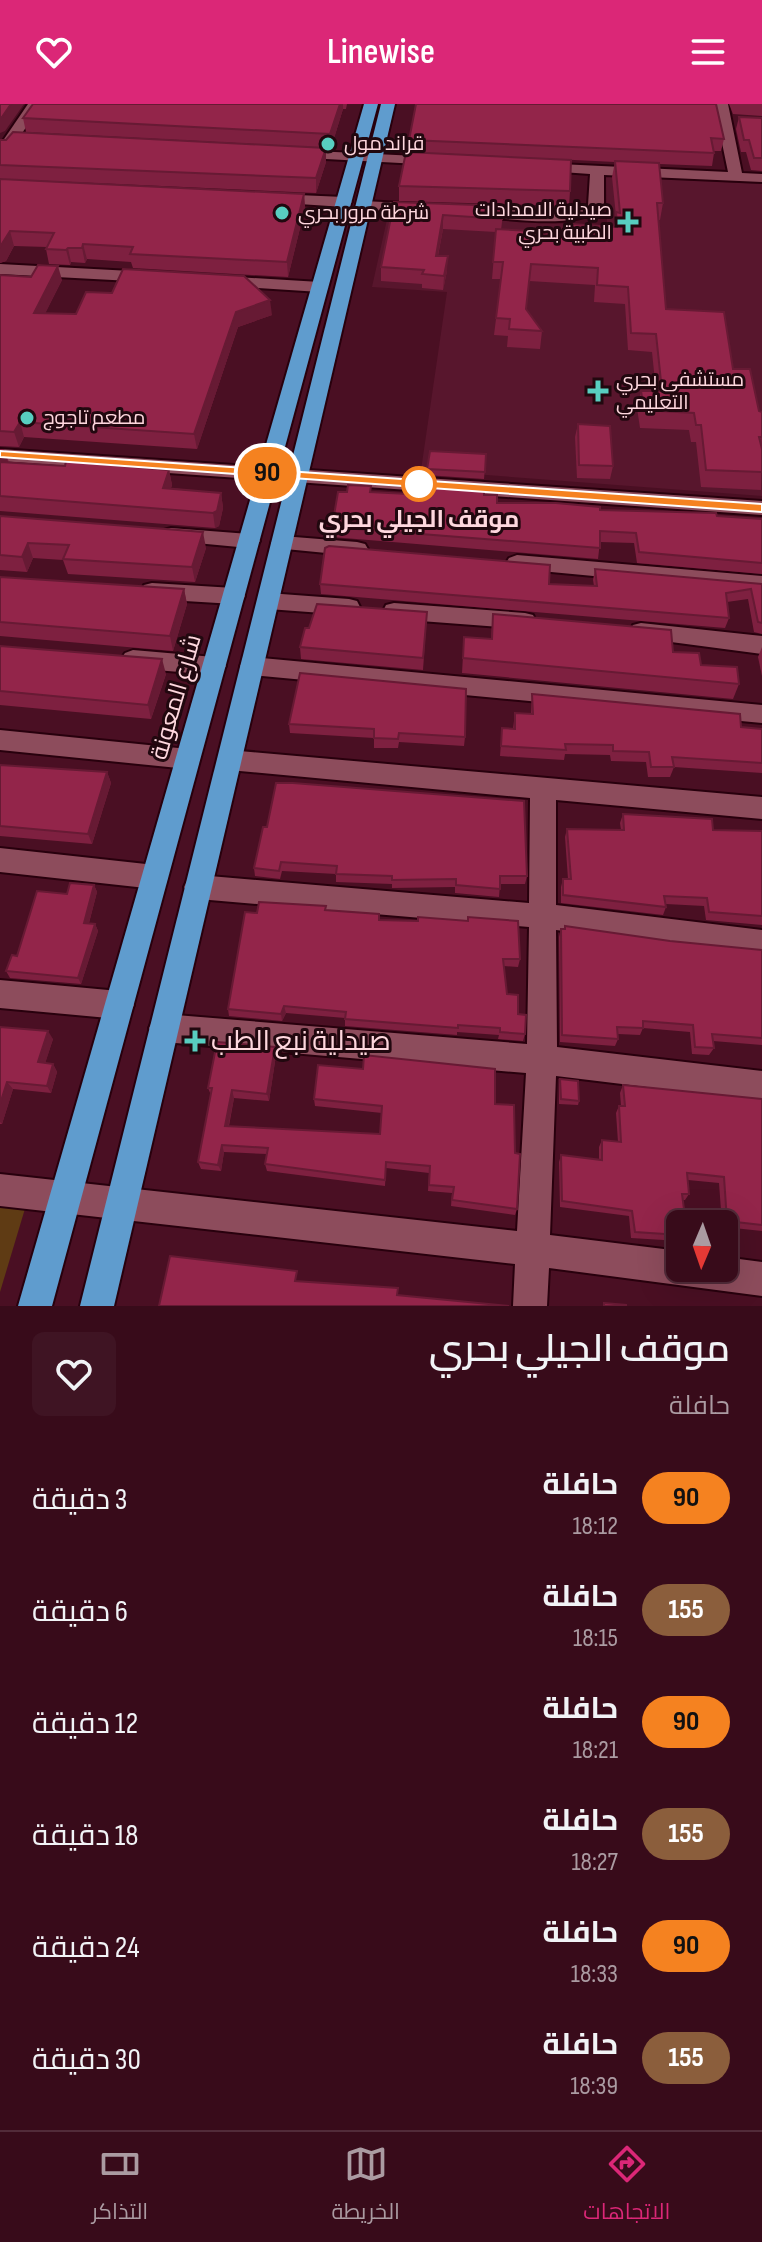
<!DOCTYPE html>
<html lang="ar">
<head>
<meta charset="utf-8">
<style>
	body { margin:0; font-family:"Sofia Sans Condensed",Cairo,sans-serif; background:#3f1423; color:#f1f3f6; direction:rtl; height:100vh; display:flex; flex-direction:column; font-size:30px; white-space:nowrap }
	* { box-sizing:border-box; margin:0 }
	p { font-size:26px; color:#ab9ba2 }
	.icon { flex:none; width:44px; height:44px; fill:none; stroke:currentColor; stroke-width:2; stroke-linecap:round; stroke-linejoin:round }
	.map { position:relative; height:1202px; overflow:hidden; direction:ltr }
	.details { display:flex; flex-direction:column; background:#380b1a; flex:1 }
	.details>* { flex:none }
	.badge { padding:0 16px; border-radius:26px; font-size:28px; line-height:52px }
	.needle { width:52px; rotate:182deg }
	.fabs { position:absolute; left:666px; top:1106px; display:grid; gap:16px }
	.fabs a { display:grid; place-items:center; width:72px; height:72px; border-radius:12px; background:#380b1a; box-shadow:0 8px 32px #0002,0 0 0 2px #522b39; font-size:40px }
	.map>.badge { position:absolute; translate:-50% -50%; box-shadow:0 0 0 4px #fff }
	.round { display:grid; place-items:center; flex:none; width:84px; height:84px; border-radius:12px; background:#3f1423 }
	.headline { display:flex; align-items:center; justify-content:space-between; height:136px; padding:0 32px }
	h1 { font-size:38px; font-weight:600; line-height:60px }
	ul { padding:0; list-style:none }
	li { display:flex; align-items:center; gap:24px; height:112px; padding:0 32px }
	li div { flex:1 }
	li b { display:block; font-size:30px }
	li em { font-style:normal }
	li .badge { min-width:88px; font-weight:700; text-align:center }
	header { display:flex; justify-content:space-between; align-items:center; height:104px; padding:0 32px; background:#db2777; color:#fff; font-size:36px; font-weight:600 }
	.menu { display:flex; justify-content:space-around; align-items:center; height:112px; border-top:2px solid #522b39; background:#380b1a; font-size:22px; color:#ab9ba2 }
	.menu a { display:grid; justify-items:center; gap:4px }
	.menu .on { color:#db2777 }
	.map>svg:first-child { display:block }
	.built { fill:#58162d }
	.green { fill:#5f3b14 }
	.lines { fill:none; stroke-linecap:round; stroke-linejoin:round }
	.street-casing { stroke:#28000d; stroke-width:4 }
	.highway-casing { stroke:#28000d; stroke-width:4 }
	.street { fill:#8d4c5c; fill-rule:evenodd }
	.highway { fill:#5f9cce; fill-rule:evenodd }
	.wall { fill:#7e2040 }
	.shaded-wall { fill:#671a34 }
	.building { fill:#93254a; stroke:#671a34; stroke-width:2 }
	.line { fill:#f58220; stroke:#fff; stroke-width:2 }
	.poi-dot { fill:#58cec0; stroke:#21080f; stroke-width:3 }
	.stop-dot { fill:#fff; stroke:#f58220; stroke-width:4 }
	.labels { text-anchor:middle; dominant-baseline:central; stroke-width:6; stroke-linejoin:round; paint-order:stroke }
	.far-poi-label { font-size:20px; fill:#fed7de; stroke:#21080f; text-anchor:start }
	.stop-label { font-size:24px; font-weight:bold; fill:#fed7de; stroke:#21080f }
	.street-label { font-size:24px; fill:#fed7de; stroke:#21080f }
	.near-poi-label { font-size:28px; fill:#fed7de; stroke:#21080f; text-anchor:start }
</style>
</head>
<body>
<header><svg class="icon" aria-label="menu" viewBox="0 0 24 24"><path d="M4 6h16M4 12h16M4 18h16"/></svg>Linewise<svg class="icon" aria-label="heart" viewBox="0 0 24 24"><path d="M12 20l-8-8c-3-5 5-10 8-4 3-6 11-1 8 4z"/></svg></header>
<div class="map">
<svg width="762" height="1202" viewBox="0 0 762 1202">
	<rect width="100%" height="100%" fill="#4a0f23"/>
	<polygon class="built" points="606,72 762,80 762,392 421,366 447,188 372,183 388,111 607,122"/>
	<polygon class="green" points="0,1084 30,1088 0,1188"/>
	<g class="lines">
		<g class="street-casing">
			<g id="street">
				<polygon points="28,0 42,0 5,54 0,55 0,41"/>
				<path d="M714,0H728L742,69L762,70V78L604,71V103C577,127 507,114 473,112L465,107L473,102L551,108L588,101L590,70L533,66V60L538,59L728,68Z"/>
				<polygon points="294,46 437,53 444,57 437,61 289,53 287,50"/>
				<polygon points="274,90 344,93 352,98 344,103 269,98 269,92"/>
				<polygon points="363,97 424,100 432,105 424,110 358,105 358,99"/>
				<polygon points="0,160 150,168 158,173 150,178 0,170"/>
				<polygon points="219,172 320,178 328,183 320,188 213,181 211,177 213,173"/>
				<polygon points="0,345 762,397 762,411 0,357"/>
				<polygon points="171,424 249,430 256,432 260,437 256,442 249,444 164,436 160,431 164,426"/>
				<polygon points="282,432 357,438 365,440 368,445 365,450 357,452 275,444 271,439 275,434"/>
				<polygon points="517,451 762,472 762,488 509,464 506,459 509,454"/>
				<polygon points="152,479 234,484 242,486 245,492 242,498 234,500 152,495 144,493 141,487 144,481"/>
				<polygon points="268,489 349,495 357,497 360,503 357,509 349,511 268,505 260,503 257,497 260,491"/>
				<polygon points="394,499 525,509 533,511 536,517 533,523 525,525 394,515 386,513 383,507 386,501"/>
				<polygon points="641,519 762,532 762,550 633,533 630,527 633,521"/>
				<polygon points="133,546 214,553 222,556 226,562 222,568 214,571 133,564 125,561 121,555 125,549"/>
				<polygon points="252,553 762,601 762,619 252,571 244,568 240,562 244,556"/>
				<polygon points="0,626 188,645 197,648 200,655 197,662 188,665 0,646"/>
				<polygon points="229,646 762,693 762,715 556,696 556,801 762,826 762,852 556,826 557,943 762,967 762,997 556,972 550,1131 680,1147 680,1164 724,1164 724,1153 762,1158 762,1192 549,1164 547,1202 513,1202 515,1160 0,1102 0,1070 517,1127 526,969 164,938 154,934 149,924 154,914 164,910 527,940 529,823 198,795 188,791 184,783 188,775 198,771 529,799 530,694 229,666 220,663 217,656 220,649"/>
				<polygon points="0,744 155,761 165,765 168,773 165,781 155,785 0,768"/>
				<polygon points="0,876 119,887 129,891 134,901 129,911 119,915 0,904"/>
			</g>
		</g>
		<g class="highway-casing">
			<g id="highway">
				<polygon points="364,0 378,0 52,1202 18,1202"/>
				<polygon points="381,0 395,0 114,1202 80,1202"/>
			</g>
		</g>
		<use href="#street" class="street"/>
		<use href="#highway" class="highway"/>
	</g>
	<g class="wall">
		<polygon points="33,0 347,0 346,5 343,5 331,44 26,28 23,14"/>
		<polygon points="729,0 762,0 762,12 733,10"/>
		<polygon points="739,13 762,14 762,67 751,66 746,48 741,48 736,25"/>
		<polygon points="724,35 721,47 714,47 714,49 712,62 659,60 663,99 660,116 658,116 666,205 733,265 759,307 762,308 761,386 701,383 696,338 691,338 689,326 640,324 637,304 641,287 656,287 652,248 628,246 625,200 594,198 595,181 529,177 526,205 542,227 540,245 507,243 508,232 494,231 501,175 492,175 496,128 443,125 438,152 447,167 443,186 422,184 422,180 381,177 381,163 394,98 504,102 501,126 570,129 614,122 616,112 612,73 615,58 434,49 570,87 569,102 399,97 399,82 409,48 409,36"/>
		<polygon points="0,36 326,44 326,58 316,89 28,76 304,90 305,104 288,173 133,164 131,158 87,155 85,159 71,158 70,161 49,160 46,145 47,143 14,142 6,157 0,159"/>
		<polygon points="0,171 62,176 45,209 272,211 238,223 197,345 24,333 19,343 0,342"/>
		<polygon points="578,320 613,362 610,375 577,374 575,333"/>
		<polygon points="0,345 4,345 9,358 65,362 169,366 172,381 171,384 221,389 223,404 219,422 215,424 0,407"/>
		<polygon points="486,350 484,375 426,371 427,365"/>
		<polygon points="347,388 484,391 497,399 600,406 762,415 762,470 637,459 634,439 600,438 598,455 332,433 332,423"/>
		<polygon points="0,412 206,444 195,478 68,470 63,456 33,454 27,468 0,466"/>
		<polygon points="595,465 762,480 762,530 754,528 748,495 727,498 729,514 725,524 321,490 320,480 549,480 594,482 593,476"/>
		<polygon points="0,473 184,485 187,500 173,547 0,532"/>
		<polygon points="427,508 423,566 301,555 300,543 309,524"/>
		<polygon points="493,510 673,548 701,561 739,580 733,595 462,569 464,533 491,535"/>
		<polygon points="0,542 166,570 151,615 0,601"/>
		<polygon points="762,543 762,572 758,553"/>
		<polygon points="300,569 465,633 464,642 399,638 398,644 374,644 374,634 290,629 289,620"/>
		<polygon points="532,590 741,623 762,625 762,669 674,663 670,673 648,673 646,658 611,657 610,651 565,650 564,656 500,652 502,624 513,625 515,609 531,610"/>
		<polygon points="0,661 107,668 111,679 92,740 0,732"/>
		<polygon points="623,710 713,726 762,727 762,821 706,816 704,802 666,800 666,803 663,811 561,799 561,783 563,775 568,775 565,733 567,725 621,726 620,719"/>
		<polygon points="263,723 527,772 525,780 500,780 499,793 455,789 455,783 392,784 392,780 336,778 336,770 282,767 280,775 255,772 254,764"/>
		<polygon points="94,781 97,788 89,819 95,820 98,827 81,880 10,874 6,867 67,790"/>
		<polygon points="326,806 379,816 520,855 518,863 504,862 507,890 518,910 525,930 523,937 498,935 499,931 457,928 457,931 345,922 345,914 286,909 282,917 229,912 228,905 257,809"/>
		<polygon points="565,822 670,837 762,846 762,941 713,937 714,944 709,951 692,950 690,928 643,924 640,931 618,930 618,935 615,942 560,938 559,833 561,825 564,825"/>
		<polygon points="0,923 53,935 45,959 53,960 57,968 51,989 13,985 2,1020 0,1020"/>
		<polygon points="276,951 269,997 234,994 229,1022 380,1030 382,1009 315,1002 314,995 495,1000 517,1105 515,1111 451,1102 452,1089 428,1087 429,1069 386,1064 385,1082 267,1067 265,1060 267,1050 224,1048 221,1067 201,1065 198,1058 211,991 208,984"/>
		<polygon points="560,975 579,997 578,1001 559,1000 559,980"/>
		<polygon points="623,981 762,995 762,1127 724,1123 724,1120 722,1120 719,1079 688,1076 689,1090 685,1096 683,1096 680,1120 680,1137 631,1134 629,1112 560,1103 559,1058 561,1051 599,1056 599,1043 602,1036 618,1038 616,1009 619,1002 621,1002 620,989"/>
	</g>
	<g class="shaded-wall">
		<polygon points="11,0 24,0 5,27 0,29 0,14"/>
		<polygon points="340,0 343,0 343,5 331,44 330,30"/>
		<polygon points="326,44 326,58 316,89 316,74"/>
		<polygon points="304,90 305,104 288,173 287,158"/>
		<polygon points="443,111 443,125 435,166 436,152"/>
		<polygon points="10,127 14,142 6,157 0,159 0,143"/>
		<polygon points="83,140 87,155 85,159 82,144"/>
		<polygon points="68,144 71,158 70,161 66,146"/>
		<polygon points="448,152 447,167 443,186 444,172"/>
		<polygon points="58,162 62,176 38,224 34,209"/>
		<polygon points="270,196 272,211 238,223 197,345 194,330 236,208"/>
		<polygon points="20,318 24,333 19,343 14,328"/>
		<polygon points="4,345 9,361 0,365 0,353"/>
		<polygon points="169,366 172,381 166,399 163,384"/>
		<polygon points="221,389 223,404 219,422 215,424 213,409"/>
		<polygon points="203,428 206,444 195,478 192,463"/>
		<polygon points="28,439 33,454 27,468 22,453"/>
		<polygon points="184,485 187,500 173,547 170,532"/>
		<polygon points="162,555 166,570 151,615 148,601"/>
		<polygon points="107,668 111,679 92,740 88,730"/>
		<polygon points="94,781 97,788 87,826 84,819"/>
		<polygon points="95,820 98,827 81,880 78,874"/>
		<polygon points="284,902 286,909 282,917 281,910"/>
		<polygon points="48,927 53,935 43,966 38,958"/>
		<polygon points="275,943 276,951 269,997 267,990"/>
		<polygon points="53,960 57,968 51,989 47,982"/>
		<polygon points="7,978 13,985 2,1020 0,1018 0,1000"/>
		<polygon points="232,986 234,994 227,1029 225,1022"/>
		<polygon points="222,1041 224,1048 221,1067 218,1061"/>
	</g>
	<g class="building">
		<polygon points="0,0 11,0 2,13 0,14"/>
		<polygon points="33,0 340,0 330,30 23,14"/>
		<polygon points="416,0 716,0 724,35 711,34 714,49 409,36"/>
		<polygon points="739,13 762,14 762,54 754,54 749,36 744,36"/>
		<polygon points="13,28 326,44 316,74 0,61 0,36 6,36"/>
		<polygon points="406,48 571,56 570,87 399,82"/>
		<polygon points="615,57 659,59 663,99 657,99 666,205 724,208 733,265 750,265 759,307 762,308 762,333 759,333 762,345 762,368 706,366 701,321 696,321 694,309 644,306 641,287 662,287 656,230 631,229 628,183 597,181 598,164 531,160 526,205 542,227 509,225 510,215 496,214 503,158 493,158 496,125 570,129 571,120 617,123 616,108 620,109"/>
		<polygon points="0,75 304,90 287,158 130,150 133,143 83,140 82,144 68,144 66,146 46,145 54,129 10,127 0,143"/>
		<polygon points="394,98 504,102 502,115 443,111 436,152 448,152 444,172 422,170 424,166 381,163"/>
		<polygon points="38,161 58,162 34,209 76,210 86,188 112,189 123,165 244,172 270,196 236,208 194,330 20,318 14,328 0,327 0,171 31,173"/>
		<polygon points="578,320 610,322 613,362 579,361"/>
		<polygon points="430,347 486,350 485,368 427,365"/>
		<polygon points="66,357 169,366 163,384 221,389 217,407 213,409 0,392 0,358 65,362"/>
		<polygon points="424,380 484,384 484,391 497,391 497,399 556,399 600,403 600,406 716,409 717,412 762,415 762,459 639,448 636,429 600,427 600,444 332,423 338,388 347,388 348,381 371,382 370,388 408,390 408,384 423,385"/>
		<polygon points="0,412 203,428 192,463 63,455 69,441 28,439 22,453 0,451"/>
		<polygon points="329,442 550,461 549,480 597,482 595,465 762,480 762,519 758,518 751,485 726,489 729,514 320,480 325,444"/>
		<polygon points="0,473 184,485 170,532 0,518"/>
		<polygon points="317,500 427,508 423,554 300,543 305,524 309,524"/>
		<polygon points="493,510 671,526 673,548 699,549 701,561 737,563 739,580 463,554 464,533 492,535"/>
		<polygon points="0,542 162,555 148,601 0,587"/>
		<polygon points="300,569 466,585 465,633 399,629 398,635 374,634 374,625 289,620"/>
		<polygon points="532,590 740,610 741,623 762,625 762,659 672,653 674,663 651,663 649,648 613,647 613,641 565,640 566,646 501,642 502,624 515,625 515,609 533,610"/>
		<polygon points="0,661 107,668 88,730 0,722"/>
		<polygon points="276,679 293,679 524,697 527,772 500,772 500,785 456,781 456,775 392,776 392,772 336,770 337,762 281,758 279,767 254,764 263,723 267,723"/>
		<polygon points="623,710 712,715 713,726 762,727 762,812 709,808 707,794 664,792 666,803 563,791 563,775 571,775 567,725 624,726"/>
		<polygon points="70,779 94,781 84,819 95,820 78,874 6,867 12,851 17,852 37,787 67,790"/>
		<polygon points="259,798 326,802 325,806 379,810 379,816 418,817 418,813 468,817 468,813 518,817 520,855 503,855 507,890 518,891 518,910 526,911 525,930 500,928 500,924 458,921 458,924 345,915 346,908 284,902 281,910 228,905 245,808 257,809"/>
		<polygon points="565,822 670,837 762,846 762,934 712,930 714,944 695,943 693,921 643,917 643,924 617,923 618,935 562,931 561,825 565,825"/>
		<polygon points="0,923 48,927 38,958 53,960 47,982 7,978 0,1000"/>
		<polygon points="217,938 275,943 267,990 232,986 225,1022 380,1030 382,1002 314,995 318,961 363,965 364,951 495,965 495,1000 514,1001 515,1049 520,1050 517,1105 452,1096 454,1083 429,1081 430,1062 386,1058 385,1076 265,1060 268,1044 222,1041 218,1061 198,1058 212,984 208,984"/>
		<polygon points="560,975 578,977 579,997 561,995"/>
		<polygon points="623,981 762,995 762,1121 727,1117 724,1073 687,1069 689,1090 682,1090 686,1120 680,1120 680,1131 635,1128 632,1107 562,1097 561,1051 602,1056 602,1036 621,1038 619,1002 625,1002"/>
		<polygon points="170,1152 297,1167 295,1177 398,1184 397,1191 509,1202 159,1202"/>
		<polygon points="604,1199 626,1201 626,1202 604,1202"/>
	</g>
	<polygon class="line" points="0,347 762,400 762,408 0,353"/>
	<g class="poi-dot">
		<circle cx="328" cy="40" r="8"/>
		<circle cx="282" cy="109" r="8"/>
		<path d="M624 106h8v8h8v8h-8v8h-8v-8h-8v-8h8z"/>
		<path d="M594 275h8v8h8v8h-8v8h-8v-8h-8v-8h8z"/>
		<circle cx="27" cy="314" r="8"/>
		<path d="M191 925h8v8h8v8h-8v8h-8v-8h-8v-8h8z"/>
	</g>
	<circle class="stop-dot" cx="419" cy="380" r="16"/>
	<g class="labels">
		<g class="far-poi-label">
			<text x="344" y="40">قراند مول</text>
			<text x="612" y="106" text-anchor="end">صيدلية الامدادات<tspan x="612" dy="23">الطبية بحري</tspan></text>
			<text x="298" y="109">شرطة مرور بحري</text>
			<text x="616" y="276">مستشفى بحري<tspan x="616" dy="23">التعليمي</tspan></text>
			<text x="43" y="314">مطعم تاجوج</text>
		</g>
		<g class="stop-label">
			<text x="419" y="415">موقف الجيلي بحري</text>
		</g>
		<g class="street-label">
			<text transform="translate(176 593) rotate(-74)">شارع المعونة</text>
		</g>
		<g class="near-poi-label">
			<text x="211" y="937">صيدلية نبع الطب</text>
		</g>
	</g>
</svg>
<div class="fabs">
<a><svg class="needle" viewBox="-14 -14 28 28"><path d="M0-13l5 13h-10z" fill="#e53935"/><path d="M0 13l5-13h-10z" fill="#ab9ba2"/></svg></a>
</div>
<b class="badge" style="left:267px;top:369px;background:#f58220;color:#111">90</b>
</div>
<section class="details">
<div class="headline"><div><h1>موقف الجيلي بحري</h1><p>حافلة</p></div><a class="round"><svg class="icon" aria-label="heart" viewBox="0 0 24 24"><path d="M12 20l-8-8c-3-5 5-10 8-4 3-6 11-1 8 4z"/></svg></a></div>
<ul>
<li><span class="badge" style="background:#f58220;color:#111">90</span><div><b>حافلة</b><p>18:12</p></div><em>3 دقيقة</em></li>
<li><span class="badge" style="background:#8b5e3c;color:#fff">155</span><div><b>حافلة</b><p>18:15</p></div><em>6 دقيقة</em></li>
<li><span class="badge" style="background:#f58220;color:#111">90</span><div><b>حافلة</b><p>18:21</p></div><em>12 دقيقة</em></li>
<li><span class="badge" style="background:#8b5e3c;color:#fff">155</span><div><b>حافلة</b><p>18:27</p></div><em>18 دقيقة</em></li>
<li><span class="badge" style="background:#f58220;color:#111">90</span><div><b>حافلة</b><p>18:33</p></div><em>24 دقيقة</em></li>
<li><span class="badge" style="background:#8b5e3c;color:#fff">155</span><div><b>حافلة</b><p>18:39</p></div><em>30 دقيقة</em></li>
</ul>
</section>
<nav class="menu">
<a class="on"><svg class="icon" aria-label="directions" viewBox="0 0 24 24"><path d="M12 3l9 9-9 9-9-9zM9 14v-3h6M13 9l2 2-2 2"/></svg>الاتجاهات</a>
<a><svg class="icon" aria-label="map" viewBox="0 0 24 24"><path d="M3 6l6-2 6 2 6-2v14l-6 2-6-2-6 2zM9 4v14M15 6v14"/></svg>الخريطة</a>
<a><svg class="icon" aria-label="tickets" viewBox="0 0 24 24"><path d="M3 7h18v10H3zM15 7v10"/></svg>التذاكر</a>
</nav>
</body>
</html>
